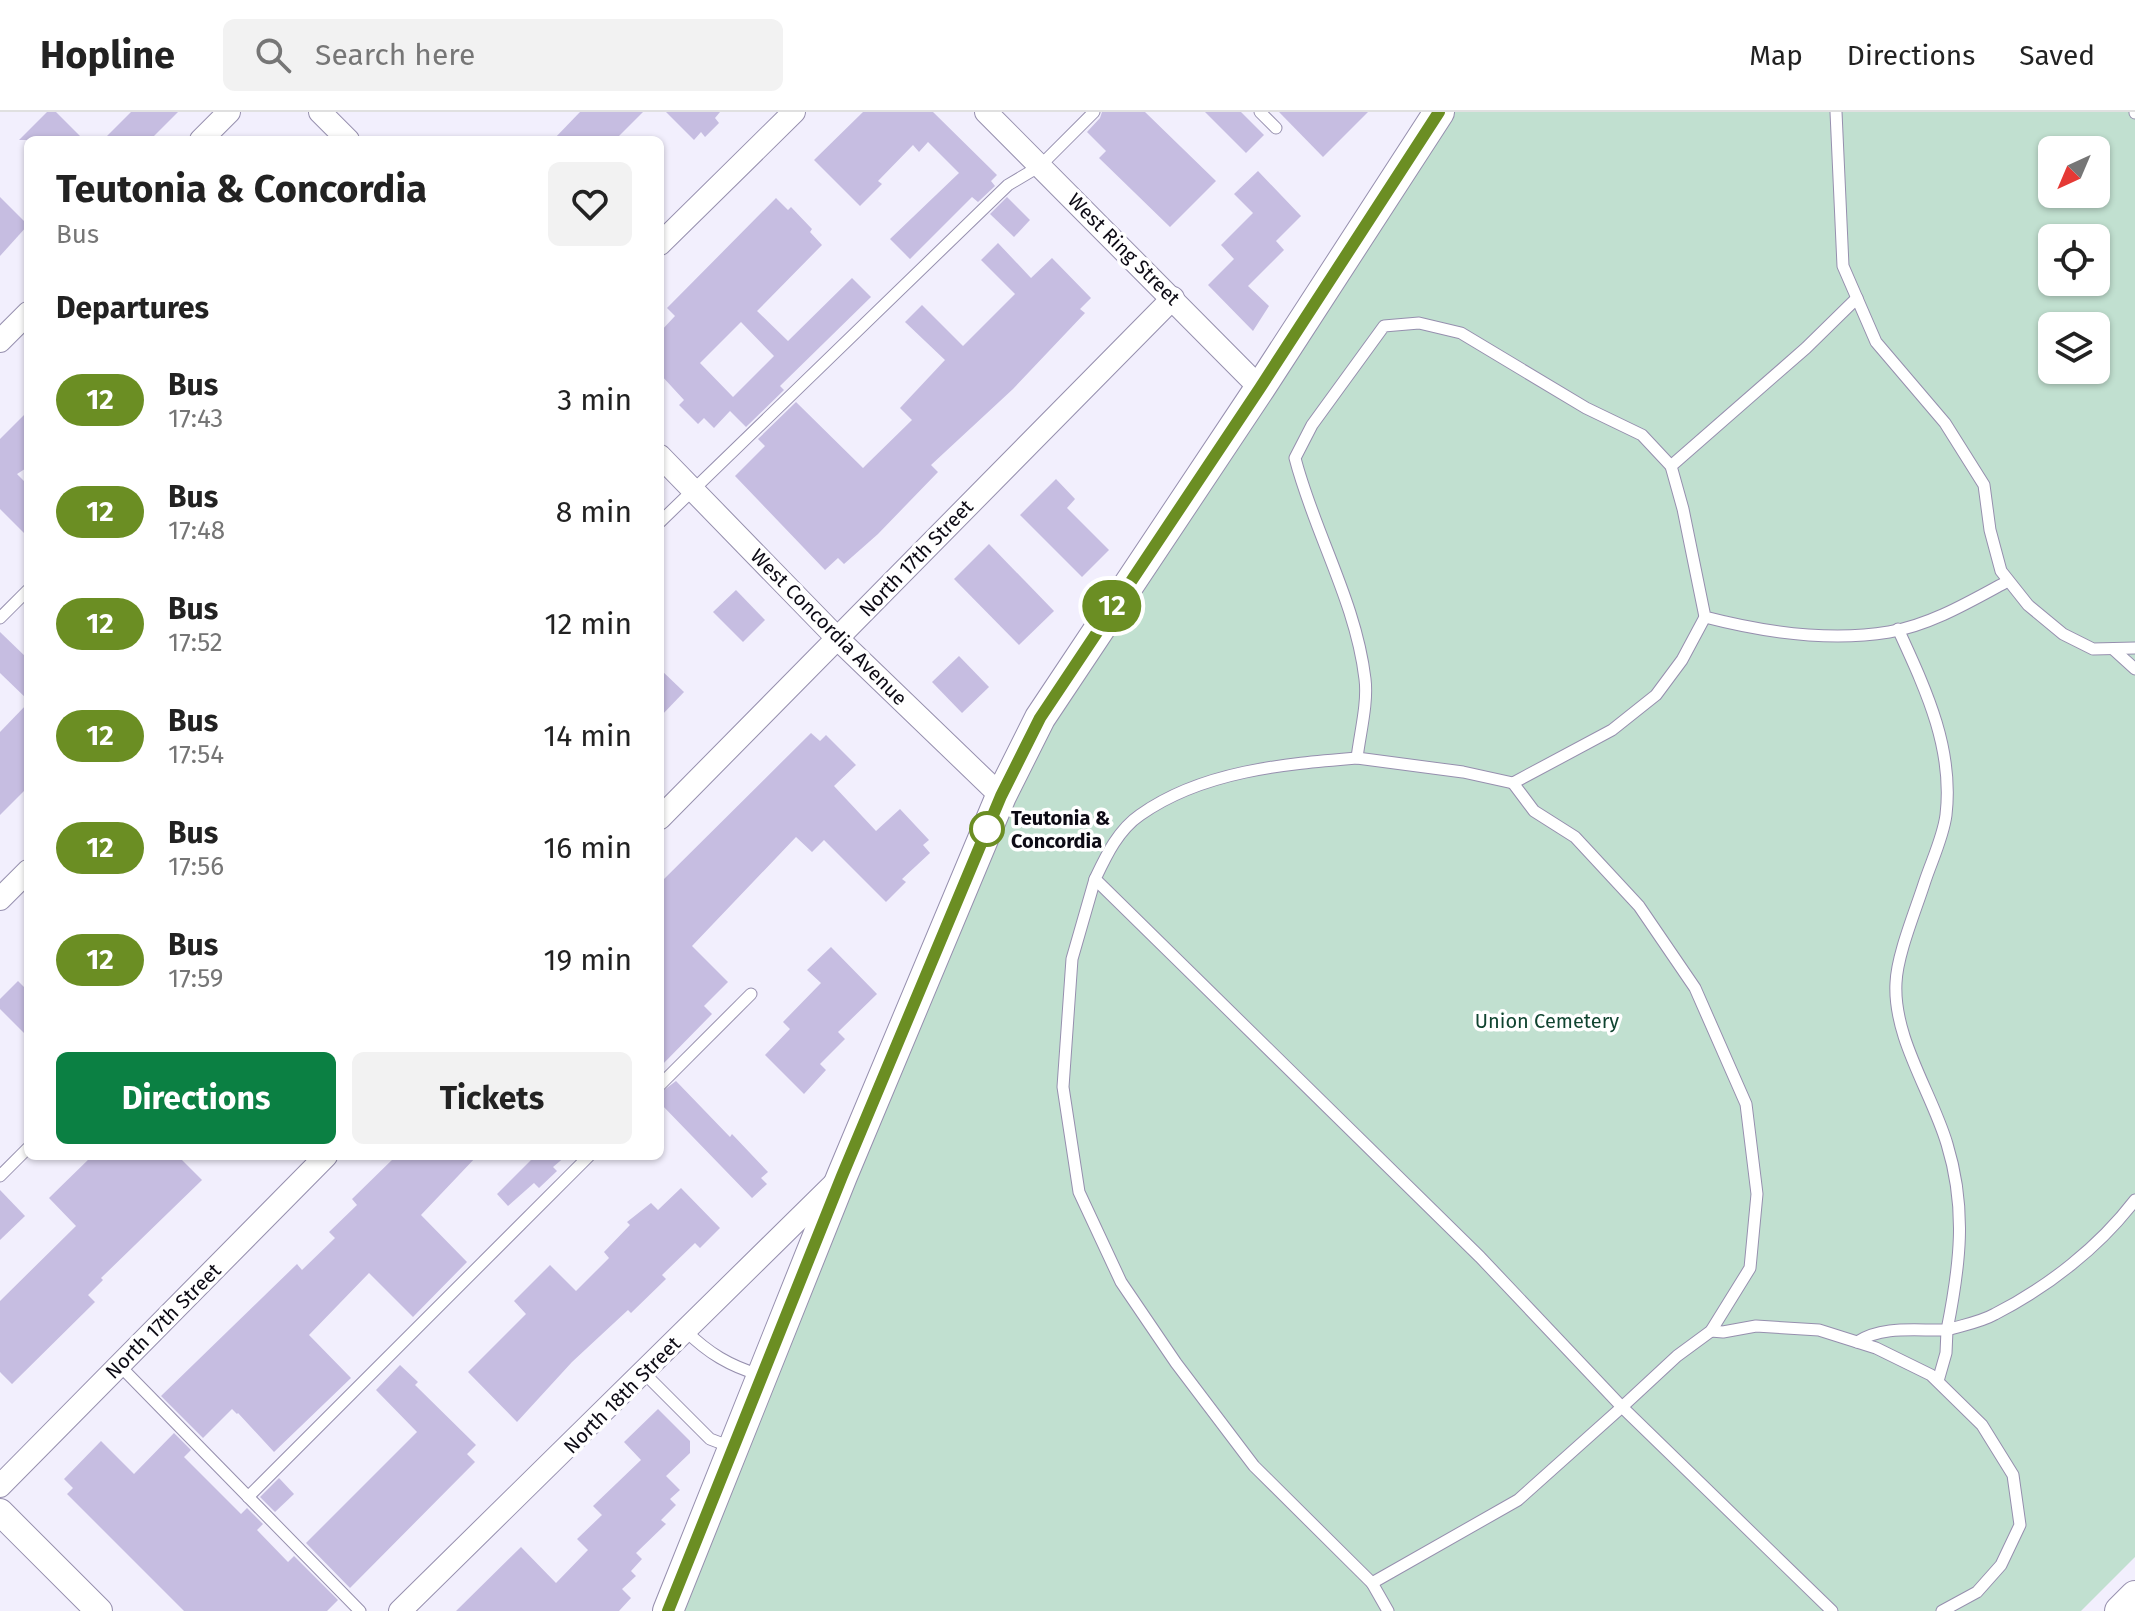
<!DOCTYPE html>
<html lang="en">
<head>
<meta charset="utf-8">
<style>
	body { margin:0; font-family:"Fira Sans",sans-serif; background:#f2f2f2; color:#222; height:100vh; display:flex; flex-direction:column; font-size:30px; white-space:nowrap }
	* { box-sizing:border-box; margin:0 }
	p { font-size:26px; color:#767676 }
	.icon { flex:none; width:44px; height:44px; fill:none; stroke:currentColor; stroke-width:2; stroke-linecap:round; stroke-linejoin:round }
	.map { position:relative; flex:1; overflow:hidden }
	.drawer { position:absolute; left:24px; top:24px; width:640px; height:1024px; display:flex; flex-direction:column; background:#fff; border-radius:12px; box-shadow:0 2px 6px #0004 }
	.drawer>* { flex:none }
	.badge { padding:0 16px; border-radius:26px; font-size:28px; line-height:52px }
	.needle { width:52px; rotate:224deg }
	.controls { position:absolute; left:2038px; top:24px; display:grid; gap:16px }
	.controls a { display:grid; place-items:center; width:72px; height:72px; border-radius:12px; background:#fff; box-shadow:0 2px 6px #0004; font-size:40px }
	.map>.badge { position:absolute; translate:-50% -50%; box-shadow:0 0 0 4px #fff }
	h2 { padding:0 32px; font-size:30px; line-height:72px }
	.round { display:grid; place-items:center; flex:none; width:84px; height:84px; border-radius:12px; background:#f2f2f2 }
	.overview { display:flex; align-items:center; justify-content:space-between; height:136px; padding:0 32px }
	h1 { font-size:38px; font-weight:700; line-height:60px }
	.action { display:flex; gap:16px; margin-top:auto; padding:16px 32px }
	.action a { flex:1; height:92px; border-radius:12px; background:#0b8043; color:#fff; font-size:32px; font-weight:700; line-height:92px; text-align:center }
	.action a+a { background:#f2f2f2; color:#222 }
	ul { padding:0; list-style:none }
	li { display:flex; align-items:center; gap:24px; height:112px; padding:0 32px }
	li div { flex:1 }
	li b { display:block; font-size:30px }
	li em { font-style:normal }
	li .badge { min-width:88px; font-weight:700; text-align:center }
	header { display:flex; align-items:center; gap:48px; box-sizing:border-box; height:112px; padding:0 40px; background:#fff; border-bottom:2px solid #e0e0e0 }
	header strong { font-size:38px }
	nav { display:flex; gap:44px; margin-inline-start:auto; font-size:28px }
	.search { width:560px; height:72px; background:#f2f2f2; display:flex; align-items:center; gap:20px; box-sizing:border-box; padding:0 28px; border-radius:12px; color:#767676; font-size:30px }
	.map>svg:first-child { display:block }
	.green { fill:#c1e0d0; fill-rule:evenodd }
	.building { fill:#c6bde1; fill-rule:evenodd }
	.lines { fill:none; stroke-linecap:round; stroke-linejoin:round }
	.service-casing { stroke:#968fae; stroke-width:13 }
	.minor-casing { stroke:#968fae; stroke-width:24 }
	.tertiary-casing { stroke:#968fae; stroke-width:28 }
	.secondary-casing { stroke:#968fae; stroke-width:32 }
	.service { stroke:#fff; stroke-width:11 }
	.minor { stroke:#fff; stroke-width:22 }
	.tertiary { stroke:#fff; stroke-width:26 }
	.secondary { stroke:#fff; stroke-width:30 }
	.line-casing { stroke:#fff; stroke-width:18 }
	.line { stroke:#6b8e23; stroke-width:12 }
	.stop-dot { fill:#fff; stroke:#6b8e23; stroke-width:4 }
	.labels { text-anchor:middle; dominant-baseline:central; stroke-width:7; stroke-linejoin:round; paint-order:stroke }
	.street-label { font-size:20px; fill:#0d0b15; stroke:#fff }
	.stop-label { font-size:20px; font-weight:bold; fill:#0d0b15; stroke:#fff; text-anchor:start }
	.park-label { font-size:20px; fill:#104430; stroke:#fff }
</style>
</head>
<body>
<header>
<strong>Hopline</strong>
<div class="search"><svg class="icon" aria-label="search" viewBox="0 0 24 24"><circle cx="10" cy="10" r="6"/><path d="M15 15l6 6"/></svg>Search here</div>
<nav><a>Map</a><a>Directions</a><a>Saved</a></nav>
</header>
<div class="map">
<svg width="2135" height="1499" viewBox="0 0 2135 1499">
	<rect width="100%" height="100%" fill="#f2effd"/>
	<path class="green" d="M1439,0H2135V1445L2081,1499H668L1001,684ZM2052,38H2096V82H2052ZM2052,126H2096V170H2052ZM2052,214H2096V258H2052Z"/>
	<g class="building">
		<polygon points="47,0 56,0 84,28 19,28"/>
		<polygon points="131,0 178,0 150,28 103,28"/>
		<polygon points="580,0 643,0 615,28 553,28"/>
		<polygon points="666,0 720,0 715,6 719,11 705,25 701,20 694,28"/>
		<polygon points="863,0 933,0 997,63 991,69 995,74 978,90 972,85 910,147 890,127 959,61 928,30 919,40 913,33 878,69 882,72 860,94 814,48"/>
		<polygon points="1102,0 1145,0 1216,69 1170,115 1099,46 1106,39 1087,20 1100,6"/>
		<polygon points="1205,0 1241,0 1264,23 1246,41"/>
		<polygon points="1279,0 1368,0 1323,45"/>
		<polygon points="1258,59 1301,104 1276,129 1284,138 1248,174 1269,194 1253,219 1208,173 1234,147 1221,133 1253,101 1234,82"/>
		<polygon points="0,85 28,113 0,144"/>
		<polygon points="1007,85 1030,108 1014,125 990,102"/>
		<path d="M776,86L788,98L791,95L812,117L810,120L822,133L757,199L788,229L852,166L871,185L780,274L784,278L746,315L730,299L714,316L704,306L698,312L679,293L684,288L660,262V220L675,204L667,196ZM741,210L774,244L733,285L700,251Z"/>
		<polygon points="998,131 1031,166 1052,146 1091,186 1080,197 1085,201 1013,277 931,353 938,360 878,422 844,452 838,446 825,458 735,364 765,334 758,327 796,290 863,356 866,353 912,308 900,296 945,248 905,210 922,193 963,234 1015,182 981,148"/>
		<polygon points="28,299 28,355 17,362 28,373 28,425 0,397 0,327"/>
		<polygon points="1056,367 1075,387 1067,396 1109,438 1082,465 1020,403"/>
		<polygon points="989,432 1054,499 1019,533 954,467"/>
		<polygon points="736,478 765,508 743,530 713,500"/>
		<polygon points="0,520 28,547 28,588 0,561"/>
		<polygon points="959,544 989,575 962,601 932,570"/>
		<polygon points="660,557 684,580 660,605"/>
		<polygon points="28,591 28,675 0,703 0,620"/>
		<polygon points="811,621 820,629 826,623 856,653 834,674 876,719 900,697 929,728 923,733 930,741 902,767 906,770 886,790 824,728 812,740 796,725 692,834 728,870 704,894 712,902 661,954 664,957 660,961 660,771"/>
		<polygon points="831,835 877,882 838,920 845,927 820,952 826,958 804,982 765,943 790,917 783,910 821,871 807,858"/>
		<polygon points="18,869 28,879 28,925 0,897 0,887"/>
		<polygon points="676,969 730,1025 732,1022 768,1060 761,1066 767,1072 752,1086 660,991 660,981"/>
		<polygon points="92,1044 178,1044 202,1068 101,1166 103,1168 88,1183 95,1190 12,1272 0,1260 0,1189 76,1114 49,1086"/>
		<polygon points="396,1044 477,1044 421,1103 467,1150 413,1205 369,1161 309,1223 351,1266 274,1340 238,1301 237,1302 232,1297 203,1326 161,1284 297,1152 302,1158 335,1126 329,1120 357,1093 352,1087"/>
		<polygon points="535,1044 566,1044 553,1055 557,1059 539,1076 534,1071 508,1094 497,1082"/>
		<polygon points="681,1076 720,1116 700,1136 695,1131 662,1163 666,1167 631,1201 628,1198 572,1250 517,1310 468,1260 526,1202 514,1189 550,1153 576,1179 609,1146 604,1140 630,1113 627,1110 651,1091 658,1098"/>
		<polygon points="0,1078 25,1104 0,1128"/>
		<polygon points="400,1253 418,1270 415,1273 476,1333 467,1342 475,1350 350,1476 306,1431 417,1320 376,1278"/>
		<polygon points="658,1297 690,1329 690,1341 666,1364 680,1378 670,1387 676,1393 661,1408 666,1412 636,1441 642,1447 631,1459 636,1464 622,1477 631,1486 619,1499 456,1499 521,1435 556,1471 588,1438 577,1427 602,1403 593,1394 641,1348 624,1330"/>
		<polygon points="174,1321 191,1338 184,1345 241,1402 247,1396 263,1412 257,1418 288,1450 294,1444 338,1488 327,1499 184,1499 67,1382 73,1376 64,1367 101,1329 134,1362"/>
		<polygon points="279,1366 294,1382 275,1400 260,1385"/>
	</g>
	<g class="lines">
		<g class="service-casing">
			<g id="service">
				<polyline points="1260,0 1276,16"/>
				<polyline points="1836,0 1843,154 1876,230 1945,311 1984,373 1990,418 2001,459 2028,493 2063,522 2093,537 2135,536"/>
				<polyline points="2135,0 2135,1"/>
				<path d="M1857,186L1806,236L1671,354L1683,397L1705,505C1763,520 1829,530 1889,520C1931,513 1971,489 2008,469"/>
				<path d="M1671,354L1642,323L1586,296L1461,221L1419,211L1384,214L1312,313L1295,346C1314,420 1356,490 1365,567C1368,591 1360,621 1357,646L1463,660L1513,671L1612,618L1656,583L1682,548L1705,505"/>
				<polyline points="660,410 1008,73 1040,54 1094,0"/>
				<polyline points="0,506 28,478"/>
				<polyline points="2113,537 2135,557"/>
				<path d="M1357,646C1284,652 1202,659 1140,703C1118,718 1106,744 1095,767L1480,1145L1622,1295L1677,1244L1711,1219L1750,1156L1757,1082L1746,992L1695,876L1639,794L1575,725L1534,699L1513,671"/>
				<polyline points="1095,767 1072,847 1063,975 1079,1080 1121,1170 1176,1251 1254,1354 1372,1471 1518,1388 1622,1295 1832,1499"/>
				<polyline points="660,973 751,882"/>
				<polyline points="0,1064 28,1036"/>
				<path d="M686,1219C708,1241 730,1254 760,1263"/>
				<polyline points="1711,1219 1723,1220 1756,1214 1819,1218 1876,1236 1931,1263 1982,1313 2013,1363 2020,1413 2001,1453 1977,1480 1942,1499"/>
				<path d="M1857,1230C1883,1213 1917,1219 1947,1218C1960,1153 1967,1097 1947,1032C1932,981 1893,926 1896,871C1897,843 1915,800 1924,772C1931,750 1943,726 1946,703C1954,636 1925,576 1898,517"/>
				<polyline points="119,1253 360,1499"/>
				<polyline points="644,1261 710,1327 731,1335"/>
				<path d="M1938,1269L1946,1241L1947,1218C1963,1213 1981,1210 1995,1202C2048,1175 2099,1135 2135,1088"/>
				<polyline points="248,1385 589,1044"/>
				<polyline points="1372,1471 1388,1499"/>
			</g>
		</g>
		<g class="minor-casing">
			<g id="minor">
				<polyline points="320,0 348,28"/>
				<polyline points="986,0 1260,276"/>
				<polyline points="201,28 229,0"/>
				<polyline points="660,132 794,0"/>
				<polyline points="0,229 28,201"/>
				<polyline points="660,344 838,527 1001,684"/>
				<polyline points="660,706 1173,186"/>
				<polyline points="0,787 28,759"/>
				<polyline points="0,1374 326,1044"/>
				<polyline points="400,1499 835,1071"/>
			</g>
		</g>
		<g class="tertiary-casing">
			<polyline id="tertiary" points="0,1400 99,1499"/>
		</g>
		<g class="secondary-casing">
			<g id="secondary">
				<polyline points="668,1499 842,1064 1001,684 1040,606 1260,276 1439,0"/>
				<polyline points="2120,1499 2135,1484"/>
			</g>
		</g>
		<use href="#service" class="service"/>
		<use href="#minor" class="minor"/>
		<use href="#tertiary" class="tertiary"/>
		<use href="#secondary" class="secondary"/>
	</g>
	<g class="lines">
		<g class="line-casing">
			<polyline id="line" points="668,1499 842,1064 1001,684 1040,606 1260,276 1439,0"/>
		</g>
		<use href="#line" class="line"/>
	</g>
	<circle class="stop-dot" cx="987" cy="717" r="16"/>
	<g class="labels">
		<g class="street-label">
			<text transform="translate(1124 137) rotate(45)">West Ring Street</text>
			<text transform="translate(916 446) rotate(-46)">North 17th Street</text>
			<text transform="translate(829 515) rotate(45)">West Concordia Avenue</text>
			<text transform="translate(163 1209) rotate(-45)">North 17th Street</text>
			<text transform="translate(622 1283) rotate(-45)">North 18th Street</text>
		</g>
		<g class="stop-label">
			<text x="1011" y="706">Teutonia &amp;<tspan x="1011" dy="23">Concordia</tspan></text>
		</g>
		<g class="park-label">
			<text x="1547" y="909">Union Cemetery</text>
		</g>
	</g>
</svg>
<div class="controls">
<a><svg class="needle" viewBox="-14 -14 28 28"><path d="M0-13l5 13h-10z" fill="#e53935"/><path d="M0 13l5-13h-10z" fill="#767676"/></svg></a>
<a><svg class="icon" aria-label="locate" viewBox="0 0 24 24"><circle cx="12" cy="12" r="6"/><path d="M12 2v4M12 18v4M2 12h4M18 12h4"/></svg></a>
<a><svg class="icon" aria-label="layers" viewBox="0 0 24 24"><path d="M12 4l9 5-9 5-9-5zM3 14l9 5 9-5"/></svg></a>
</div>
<b class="badge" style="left:1112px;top:494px;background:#6b8e23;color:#fff">12</b>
<section class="drawer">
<div class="overview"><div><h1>Teutonia &amp; Concordia</h1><p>Bus</p></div><a class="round"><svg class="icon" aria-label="heart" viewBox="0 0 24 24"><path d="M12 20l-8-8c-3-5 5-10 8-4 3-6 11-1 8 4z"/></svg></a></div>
<h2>Departures</h2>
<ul>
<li><span class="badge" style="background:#6b8e23;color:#fff">12</span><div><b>Bus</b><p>17:43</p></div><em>3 min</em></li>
<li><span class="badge" style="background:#6b8e23;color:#fff">12</span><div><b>Bus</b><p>17:48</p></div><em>8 min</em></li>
<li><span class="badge" style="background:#6b8e23;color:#fff">12</span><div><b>Bus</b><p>17:52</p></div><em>12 min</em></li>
<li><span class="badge" style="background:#6b8e23;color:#fff">12</span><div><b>Bus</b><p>17:54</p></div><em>14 min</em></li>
<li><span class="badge" style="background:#6b8e23;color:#fff">12</span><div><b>Bus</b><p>17:56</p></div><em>16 min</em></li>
<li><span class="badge" style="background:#6b8e23;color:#fff">12</span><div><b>Bus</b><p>17:59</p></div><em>19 min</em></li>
</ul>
<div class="action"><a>Directions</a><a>Tickets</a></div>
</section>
</div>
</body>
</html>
